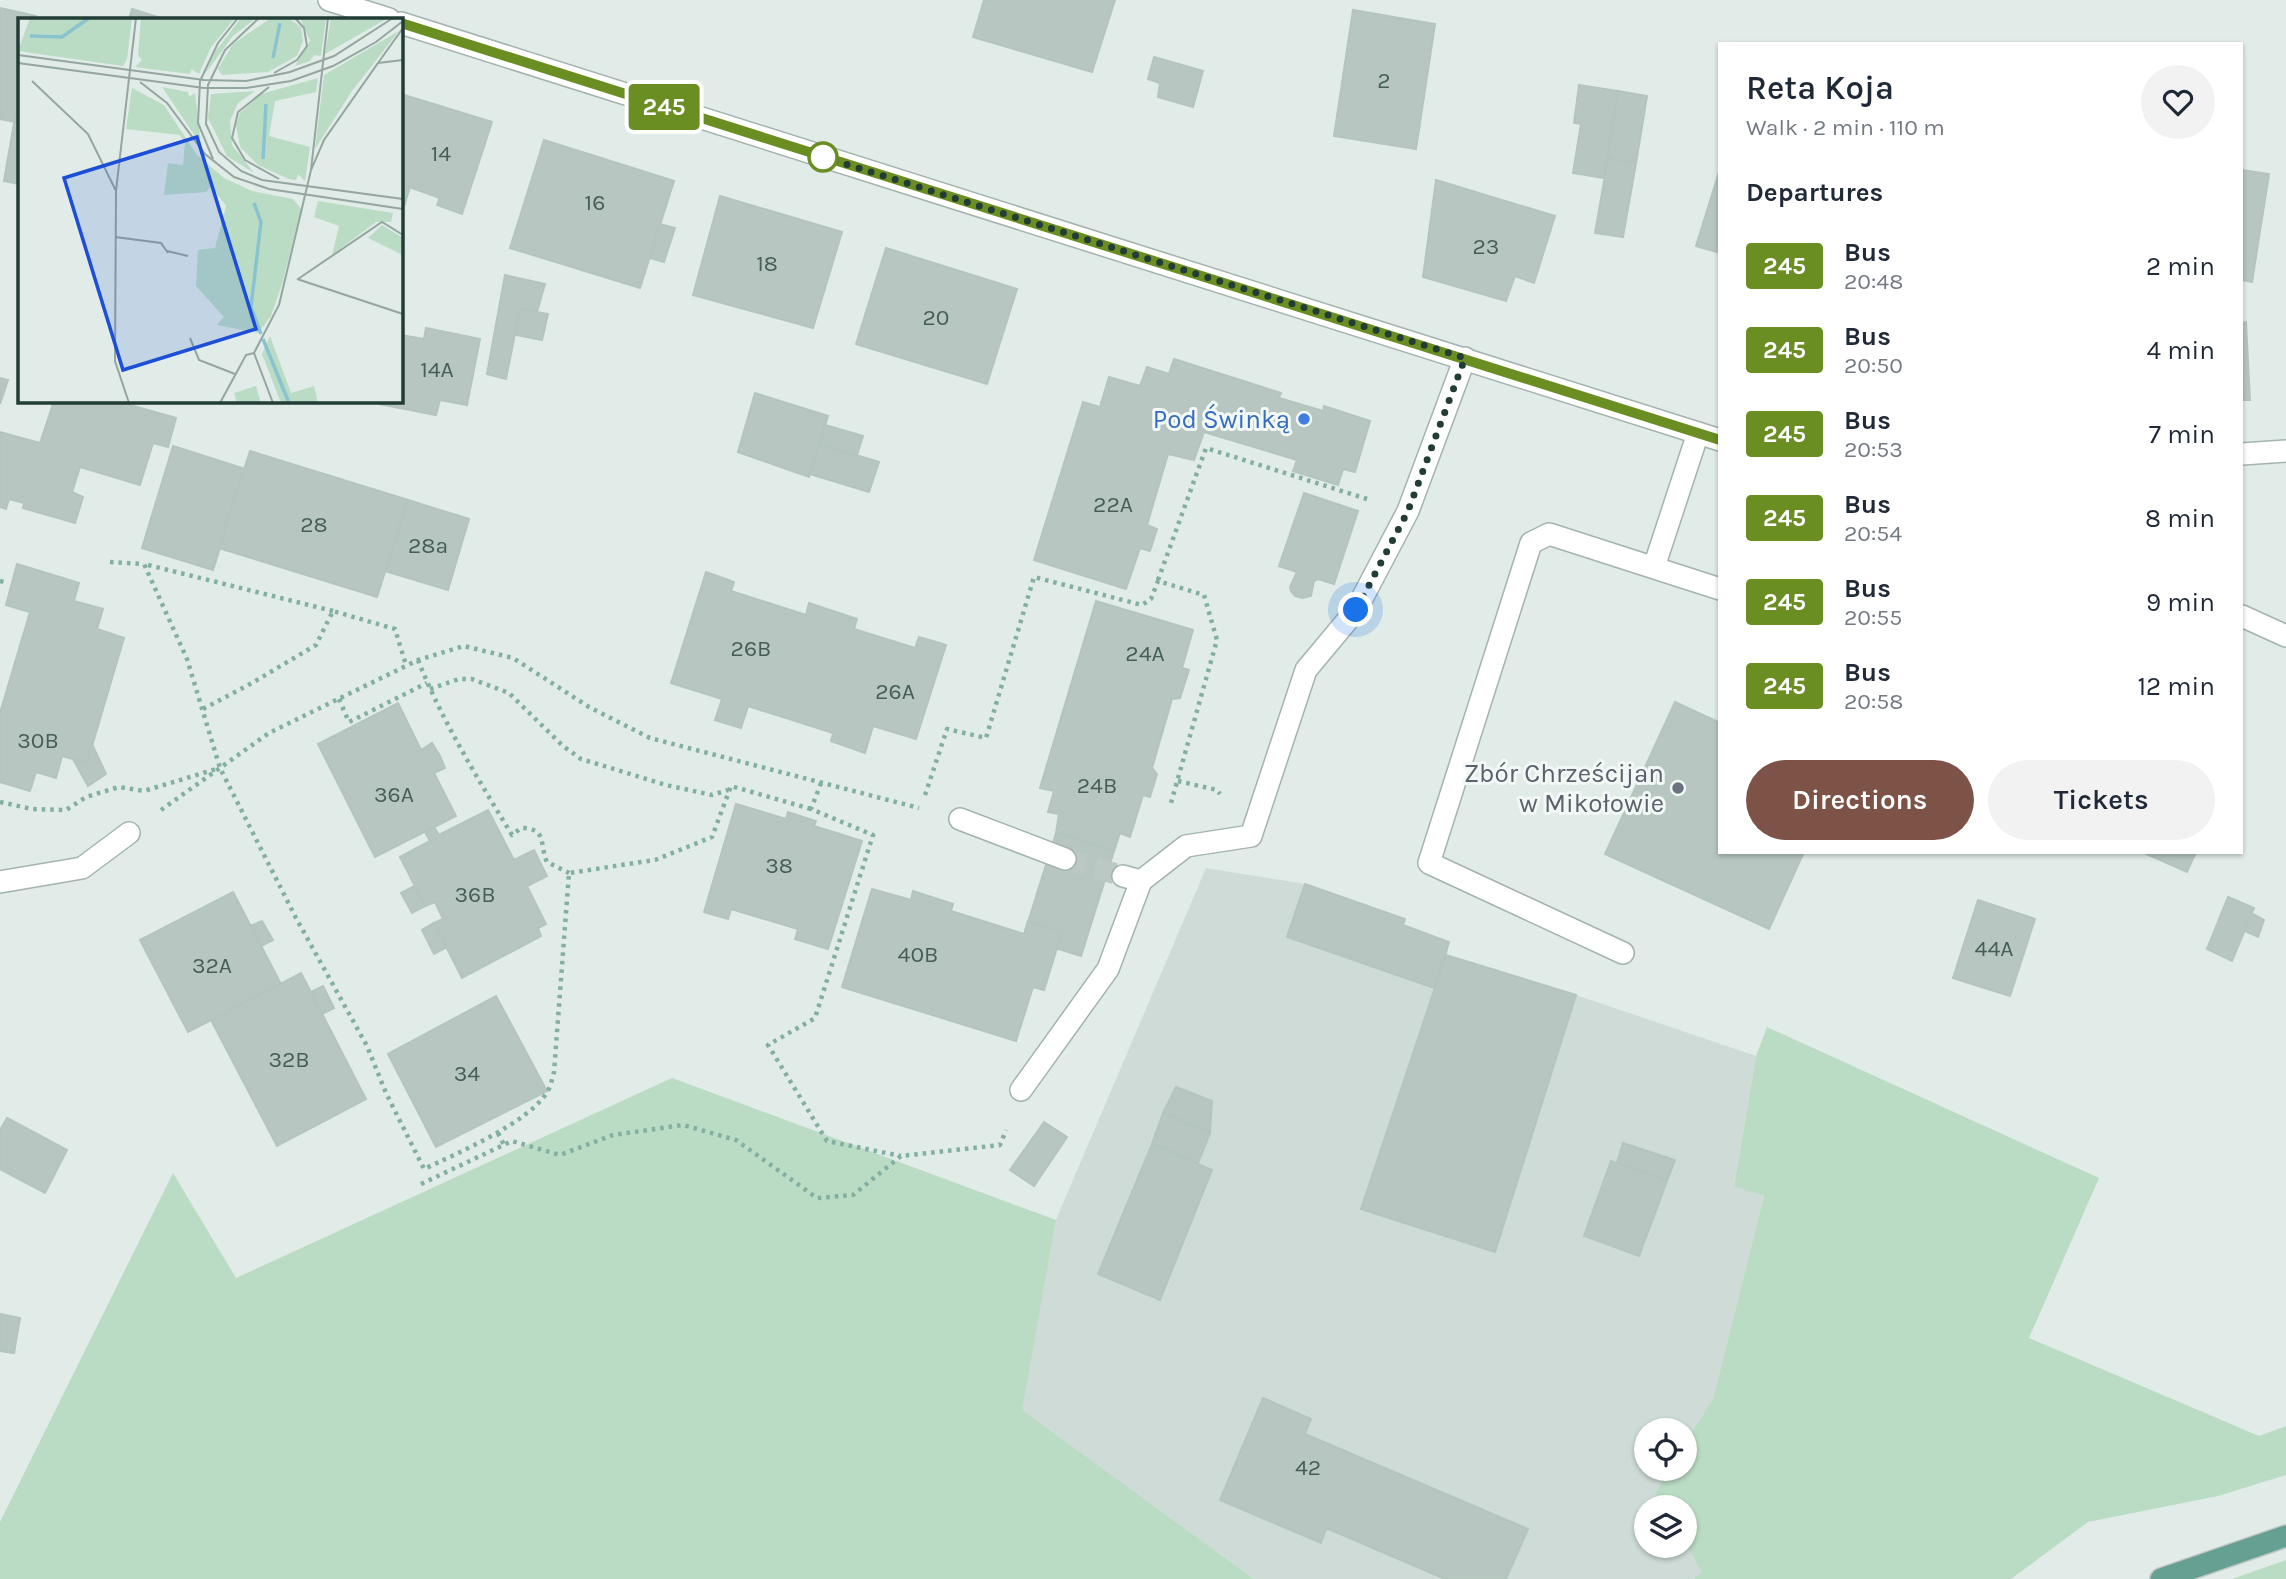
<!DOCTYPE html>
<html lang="en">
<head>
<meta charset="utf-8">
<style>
	body { margin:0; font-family:Karla,sans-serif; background:#f2f2f3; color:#1f2937; height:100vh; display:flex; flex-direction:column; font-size:26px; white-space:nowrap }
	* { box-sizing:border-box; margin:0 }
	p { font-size:23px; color:#747a83 }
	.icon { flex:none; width:38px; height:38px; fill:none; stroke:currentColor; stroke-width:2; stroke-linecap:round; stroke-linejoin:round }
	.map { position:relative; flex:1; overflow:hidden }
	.side { position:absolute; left:1718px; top:42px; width:525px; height:812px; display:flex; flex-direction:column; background:#fff; border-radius:0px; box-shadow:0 2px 5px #0004 }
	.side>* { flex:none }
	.badge { padding:0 14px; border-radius:5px; font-size:24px; line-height:46px }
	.buttons { position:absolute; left:1634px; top:1418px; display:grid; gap:14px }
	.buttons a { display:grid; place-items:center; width:63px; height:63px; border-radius:50%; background:#fff; box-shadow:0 2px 5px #0004; font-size:35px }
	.you { position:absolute; width:35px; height:35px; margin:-18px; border:5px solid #fff; border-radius:50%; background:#1a73e8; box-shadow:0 0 0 10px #1a73e833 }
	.map>.badge { position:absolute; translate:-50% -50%; box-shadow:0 0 0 4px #fff }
	h2 { padding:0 28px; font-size:26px; line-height:63px }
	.round { display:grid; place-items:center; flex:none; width:74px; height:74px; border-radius:37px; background:#f2f2f3 }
	.summary { display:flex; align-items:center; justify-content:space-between; height:119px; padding:0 28px }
	h1 { font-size:33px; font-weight:600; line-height:52px }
	.cta { display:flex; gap:14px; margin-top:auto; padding:14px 28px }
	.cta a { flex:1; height:80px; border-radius:42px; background:#7d5247; color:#fff; font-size:28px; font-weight:600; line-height:80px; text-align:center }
	.cta a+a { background:#f2f2f3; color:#1f2937 }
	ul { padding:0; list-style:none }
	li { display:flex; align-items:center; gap:21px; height:84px; padding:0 28px }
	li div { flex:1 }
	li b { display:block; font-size:26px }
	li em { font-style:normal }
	li .badge { min-width:77px; font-weight:700; text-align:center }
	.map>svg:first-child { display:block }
	.built { fill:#cfdbd6 }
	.green { fill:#badcc4 }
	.building { fill:#b7c6c0; stroke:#b4c5be; stroke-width:2 }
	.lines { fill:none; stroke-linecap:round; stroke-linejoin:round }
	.minor-tunnel { stroke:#bbc8c4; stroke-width:21; stroke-dasharray:21 10; stroke-linecap:butt }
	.service-casing { stroke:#a4b3ae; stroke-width:24 }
	.minor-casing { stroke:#a4b3ae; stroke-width:24 }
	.primary-casing { stroke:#c1c8c7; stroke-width:24 }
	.path { stroke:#82afa2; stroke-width:4.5; stroke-dasharray:3.5 5; stroke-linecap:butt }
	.service { stroke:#fff; stroke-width:21 }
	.minor { stroke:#fff; stroke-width:21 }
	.primary { stroke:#66a093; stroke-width:21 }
	.line-casing { stroke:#fff; stroke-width:16 }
	.line { stroke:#6b8e23; stroke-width:10 }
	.walk { stroke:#223c36; stroke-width:7; stroke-dasharray:0 12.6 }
	.stop-dot { fill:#fff; stroke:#6b8e23; stroke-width:3.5 }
	.shop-dot { fill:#3f7fe0; stroke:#f2f8f5; stroke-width:2.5 }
	.worship-dot { fill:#6b7280; stroke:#f2f8f5; stroke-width:2.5 }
	.labels { text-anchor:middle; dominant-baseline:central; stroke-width:6; stroke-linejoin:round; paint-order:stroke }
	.number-label { font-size:23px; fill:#475e58 }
	.shop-label { font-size:26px; fill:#366cbe; stroke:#f2f8f5; text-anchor:end }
	.worship-label { font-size:26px; fill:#5b616d; stroke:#f2f8f5; text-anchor:end }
	.inset-river { fill:none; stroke:#8ac3d0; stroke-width:3.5 }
	.inset-road { fill:none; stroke:#95a5a0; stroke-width:2 }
	.view { fill:#1d4ed8; fill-opacity:0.15; stroke:#1d4ed8; stroke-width:3.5 }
	.inset-edge { fill:none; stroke:#223c36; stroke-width:3.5 }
</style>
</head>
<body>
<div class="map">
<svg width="2286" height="1579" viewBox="0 0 2286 1579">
	<rect width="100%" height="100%" fill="#e1ebe7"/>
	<polygon class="built" points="1206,868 1305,884 1405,919 1403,926 1449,942 1447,955 1576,995 1756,1056 1734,1185 1764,1196 1713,1399 1685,1443 1685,1430 1647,1430 1647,1468 1670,1468 1655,1493 1663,1507 1647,1507 1647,1545 1685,1545 1685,1543 1703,1572 1694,1579 1254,1579 1021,1410 1056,1220"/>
	<g class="green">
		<polygon points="1767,1027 2099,1178 2029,1338 2259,1436 2286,1426 2286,1475 2218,1496 2088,1522 2011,1579 1694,1579 1702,1572 1685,1543 1685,1507 1663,1507 1655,1493 1670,1468 1685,1468 1685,1443 1713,1399 1764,1196 1734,1186 1756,1056"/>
		<polygon points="672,1078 1056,1220 1022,1410 1254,1579 0,1579 0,1522 173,1173 236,1278"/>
		<polygon points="2286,1560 2286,1579 2232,1579"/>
	</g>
	<g class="building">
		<polygon points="984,0 1115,0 1092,72 973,37"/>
		<polygon points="0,8 36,16 35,19 19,19 19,101 15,122 0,119"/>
		<polygon points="132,9 164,19 129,19"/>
		<polygon points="1353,10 1435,24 1416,149 1334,136"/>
		<polygon points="1154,57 1203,71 1193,107 1158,97 1160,83 1148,79"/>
		<polygon points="1579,85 1618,91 1604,178 1573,173 1581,124 1574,123"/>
		<polygon points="1618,91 1647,96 1636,163 1608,159"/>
		<polygon points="401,94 492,122 462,214 437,205 440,198 401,184"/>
		<polygon points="17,106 19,107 19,184 4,181"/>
		<polygon points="544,140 674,181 640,288 510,248"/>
		<polygon points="1608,159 1636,163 1623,237 1595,233"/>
		<polygon points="1720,169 1720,253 1696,246"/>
		<polygon points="2242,170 2269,174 2252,282 2242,280"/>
		<polygon points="1436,180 1555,216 1534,283 1515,276 1506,301 1423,277"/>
		<polygon points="401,184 410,187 402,213 401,213"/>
		<polygon points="720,196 842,232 813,328 693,295"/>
		<polygon points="659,224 675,228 664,262 650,258"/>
		<polygon points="886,248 1017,289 987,384 856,344"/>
		<polygon points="505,275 545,284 537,312 520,309 506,379 487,374"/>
		<polygon points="520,309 548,314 542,340 516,335"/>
		<polygon points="2246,322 2250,400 2242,400 2242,323"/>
		<polygon points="426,328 480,339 467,405 440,400 436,415 379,404 380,401 401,401 401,335 424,339"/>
		<polygon points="1174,359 1281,393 1279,398 1323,411 1324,406 1370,421 1355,472 1343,469 1338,485 1293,471 1297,460 1204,432 1194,460 1168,454 1147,525 1157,529 1150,551 1140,548 1126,589 1034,560 1083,402 1100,407 1109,377 1140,386 1147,367 1169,374"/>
		<polygon points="0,378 8,380 0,404"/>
		<polygon points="755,393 828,416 809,477 738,452"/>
		<polygon points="54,401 116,401 176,418 168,447 153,443 140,485 80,467 72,492 83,497 75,523 23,508 24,503 9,499 6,509 0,507 0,432 40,443"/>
		<polygon points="825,425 863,436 857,455 819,444"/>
		<polygon points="819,444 879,462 869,492 810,474"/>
		<polygon points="173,446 245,469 213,570 142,548"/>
		<polygon points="250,451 408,500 377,597 219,548"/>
		<polygon points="1304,493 1358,511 1334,584 1318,579 1314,581 1311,596 1302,598 1295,596 1291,591 1290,587 1297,572 1279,566"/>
		<polygon points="408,500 469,519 448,590 385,571"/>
		<polygon points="17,564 79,583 74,601 103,609 97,629 124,638 87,763 62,756 56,778 36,772 30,791 0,782 0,713 30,612 6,605"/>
		<polygon points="706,572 734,582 731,591 806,615 809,603 857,619 854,629 915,648 919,637 946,645 916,739 873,726 865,753 831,741 833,733 748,706 741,728 715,720 722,699 671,683"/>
		<polygon points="1096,601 1193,630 1182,668 1189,670 1180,698 1172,699 1152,768 1157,774 1150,797 1143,795 1130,837 1120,833 1114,851 1056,833 1059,814 1048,812 1054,791 1040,788"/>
		<polygon points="1675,702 1720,723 1720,852 1804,852 1769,929 1605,854"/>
		<polygon points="398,703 421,750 432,743 440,756 445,768 434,773 456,816 375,857 318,744"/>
		<polygon points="92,744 106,774 88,786 73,759 87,763"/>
		<polygon points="736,804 786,819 788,812 816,821 814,826 862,841 828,949 795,939 798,929 731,909 728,919 704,912"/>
		<polygon points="488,810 514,860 534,850 547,876 527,886 546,924 538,928 541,936 462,978 434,923 443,919 435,902 425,906 400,857 430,841 425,832 434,827 439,835"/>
		<polygon points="1056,833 1114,851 1081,956 1023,938"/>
		<polygon points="2142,852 2196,852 2187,872"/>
		<polygon points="1305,884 1405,919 1403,925 1449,942 1434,988 1287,937"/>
		<polygon points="414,886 425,906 412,913 401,893"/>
		<polygon points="872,889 911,900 913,891 953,904 951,911 1024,934 1028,921 1062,932 1044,990 1033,987 1016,1041 842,987"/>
		<polygon points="233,892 281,984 188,1032 140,940"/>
		<polygon points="2228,897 2254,908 2232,961 2207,949"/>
		<polygon points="1978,900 2035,919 2010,996 1953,978"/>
		<polygon points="2251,913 2264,920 2258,937 2245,931"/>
		<polygon points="262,921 273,940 261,946 250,926"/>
		<polygon points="434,923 447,947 434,954 422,930"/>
		<polygon points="1446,955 1576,995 1495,1252 1361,1209"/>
		<polygon points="301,973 366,1099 277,1146 211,1020"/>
		<polygon points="323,986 334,1008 322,1014 311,992"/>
		<polygon points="496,996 547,1091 436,1147 388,1054"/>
		<polygon points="1176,1087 1212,1101 1210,1133 1163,1113"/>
		<polygon points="1163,1113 1210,1133 1198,1163 1152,1144"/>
		<polygon points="7,1118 67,1150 45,1193 0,1169 0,1130"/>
		<polygon points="1044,1122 1067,1137 1034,1186 1010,1170"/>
		<polygon points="1623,1143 1675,1160 1667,1181 1617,1163"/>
		<polygon points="1152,1144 1212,1170 1160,1300 1098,1274"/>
		<polygon points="1611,1161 1667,1181 1639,1256 1584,1236"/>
		<polygon points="0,1314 20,1318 14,1353 0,1351"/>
		<polygon points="1263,1398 1311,1419 1305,1434 1528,1529 1506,1579 1445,1579 1331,1530 1326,1529 1321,1543 1220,1500"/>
	</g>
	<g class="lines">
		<polyline class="minor-tunnel" points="1065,859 1123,876"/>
		<g class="service-casing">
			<g id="service">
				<polyline points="1654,567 1698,433"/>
				<polyline points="1623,953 1429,863 1531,543 1549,534 1720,589"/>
			</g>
		</g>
		<g class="minor-casing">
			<g id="minor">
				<polyline points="329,0 389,19"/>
				<polyline points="401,23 1720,440"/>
				<polyline points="2242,454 2286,451"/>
				<polyline points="2242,616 2286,636"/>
				<polyline points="960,819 1065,859"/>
				<polyline points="1123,876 1141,881 1186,846 1251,836 1306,670 1356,610 1408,511 1465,358"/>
				<polyline points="0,882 82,868 129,833"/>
				<polyline points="1021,1090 1108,969 1141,881"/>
			</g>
		</g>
		<g class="primary-casing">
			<polyline id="primary" points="2161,1579 2286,1536"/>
		</g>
		<g class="path">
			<polyline points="110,562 144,564"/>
			<polyline points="1158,580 1206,448 1367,499"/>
			<polyline points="0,581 4,582"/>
			<path d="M333,611L144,564L187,659L220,768L296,918L367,1046L386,1093L424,1169C456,1154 530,1122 547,1092C551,1087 552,1078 554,1072L569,873L655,860L712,837L731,786L811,809"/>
			<path d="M418,660C442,721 478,779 512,835L521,828C548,828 539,845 547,862L569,873"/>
			<polyline points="430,689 459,679 472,679 509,693 563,746 581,759 666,785 712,795 728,790"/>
			<polyline points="339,699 349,722 427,683"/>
			<polyline points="203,709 252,683 316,645 333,611 395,629 406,665"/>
			<polyline points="1178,781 1217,790 1220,794"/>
			<polyline points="821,783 811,809 873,835 815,1018 768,1045 827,1141 901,1156"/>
			<polyline points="925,795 947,729 986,738 1034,577 1142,605 1151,599 1158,581 1204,595 1217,640 1171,803"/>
			<polyline points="0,802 32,809 66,810 86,797 119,787 144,791 216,769"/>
			<polyline points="161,810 269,733 418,660 464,646 513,658 589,707 650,738 919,808"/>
			<polyline points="498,1133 504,1145"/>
			<polyline points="421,1184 512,1141 560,1155 613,1135 683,1125 736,1140 817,1198 853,1195 901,1156 1000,1145 1006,1130"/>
		</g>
		<use href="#service" class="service"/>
		<use href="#minor" class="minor"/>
		<use href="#primary" class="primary"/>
	</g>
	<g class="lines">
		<g class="line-casing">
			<polyline id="line" points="401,23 1720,440"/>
		</g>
		<use href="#line" class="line"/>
		<polyline class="walk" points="823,157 1465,358 1408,511 1356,610"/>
	</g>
	<circle class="stop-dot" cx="823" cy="157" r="14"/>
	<circle class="shop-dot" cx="1304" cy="419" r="7"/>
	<circle class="worship-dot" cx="1678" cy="788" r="7"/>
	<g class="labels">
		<g class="number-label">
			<text x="1384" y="80">2</text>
			<text x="441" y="153">14</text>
			<text x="595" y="202">16</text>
			<text x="1486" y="246">23</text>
			<text x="767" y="263">18</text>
			<text x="936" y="317">20</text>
			<text x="437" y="369">14A</text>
			<text x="1113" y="504">22A</text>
			<text x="314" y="524">28</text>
			<text x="428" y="545">28a</text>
			<text x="751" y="648">26B</text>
			<text x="1145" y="653">24A</text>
			<text x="895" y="691">26A</text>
			<text x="38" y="740">30B</text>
			<text x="1097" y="785">24B</text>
			<text x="394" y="794">36A</text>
			<text x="779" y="865">38</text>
			<text x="475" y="894">36B</text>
			<text x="1994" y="948">44A</text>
			<text x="918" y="954">40B</text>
			<text x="212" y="965">32A</text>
			<text x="289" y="1059">32B</text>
			<text x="467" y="1073">34</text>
			<text x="1308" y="1467">42</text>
		</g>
		<g class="shop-label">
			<text x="1290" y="419">Pod Świnką</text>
		</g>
		<g class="worship-label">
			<text x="1664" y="773">Zbór Chrześcijan<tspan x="1664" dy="30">w Mikołowie</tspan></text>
		</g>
	</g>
	<g transform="translate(18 18)">
		<rect width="385" height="385" fill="#e1ebe7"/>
		<path d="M12,0H114L109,41L105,48L0,33ZM123,0H217L193,29L181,56L173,51L172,56L117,49L124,42L120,37ZM223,0H238L215,18L187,56L197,34ZM253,0H270L283,9L285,23L279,38L250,54L204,57L200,51L215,26ZM282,0H308L303,38L296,37L292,43L277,48L292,23ZM313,0H370L307,36ZM381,13L334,73L297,131L306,57ZM300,60L298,74L257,83L251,118L292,129L287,163L280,156L278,162L271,161L240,147L222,129L218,107L222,95L243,76ZM144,69L170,74L171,79L177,75L183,127ZM114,70L146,87L179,137L206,160L234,173L275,181L283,191L264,266L253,298L240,315L199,307L206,299L178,268L180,232L197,230L208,188L193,168L188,174L146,177L150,145L165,147L167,125L162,117L108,111ZM237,73L220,85L212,103L214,127L236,155L209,138L190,100L193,76ZM300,183L375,195L373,204H358L314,237L321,208L296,199ZM364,207L385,220V237L350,220ZM252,318L273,375L296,368L300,385H263L244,336ZM238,368L243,385H219L216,375Z" fill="#badcc4"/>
		<path class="inset-river" d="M12,18L44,19L71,0M255,40L262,5M245,141L248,86M236,185L243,204L233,289L243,316M245,321L271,385"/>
		<path class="inset-road" d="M241,0L207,32L190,67L188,106L201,134L223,153L244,162L385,181M0,37L186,62L228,63L272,54L316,38L375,0M0,45L186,70H228L273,63L315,48L358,24L385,3M360,45L385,10M256,55L279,42L289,28L286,10L277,0M14,63L70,116L98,173M122,64L149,85L187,136L216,159L251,171L385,191M251,69L220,94L214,120L227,142L261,161M195,141L180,105L182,63L200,25L220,0M293,152L310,0M97,219L143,225L150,235M149,233L170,238M279,261L385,296M280,261L364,204L385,217M172,320L181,342L217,356M236,335L261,287L293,152L306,122L360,45L385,42M236,335L255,385M111,385L97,343L98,173L118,0M202,385L228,337L236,335"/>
		<path class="view" d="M179,119L238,311L105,352L46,160Z"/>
		<rect width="385" height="385" class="inset-edge"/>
	</g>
</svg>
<div class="buttons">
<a><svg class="icon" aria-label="locate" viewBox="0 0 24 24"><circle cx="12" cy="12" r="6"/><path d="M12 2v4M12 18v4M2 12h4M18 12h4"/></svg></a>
<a><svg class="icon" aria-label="layers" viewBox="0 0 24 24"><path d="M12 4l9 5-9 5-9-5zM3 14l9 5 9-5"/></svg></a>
</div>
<div class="you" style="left:1356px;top:610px"></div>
<b class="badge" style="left:664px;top:107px;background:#6b8e23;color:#fff">245</b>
<section class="side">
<div class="summary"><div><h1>Reta Koja</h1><p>Walk · 2 min · 110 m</p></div><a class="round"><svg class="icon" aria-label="heart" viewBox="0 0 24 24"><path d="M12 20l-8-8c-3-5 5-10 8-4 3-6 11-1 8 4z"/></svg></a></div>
<h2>Departures</h2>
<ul>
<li><span class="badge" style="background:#6b8e23;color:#fff">245</span><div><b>Bus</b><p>20:48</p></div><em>2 min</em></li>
<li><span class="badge" style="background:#6b8e23;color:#fff">245</span><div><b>Bus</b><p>20:50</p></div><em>4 min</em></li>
<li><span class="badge" style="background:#6b8e23;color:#fff">245</span><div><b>Bus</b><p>20:53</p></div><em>7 min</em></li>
<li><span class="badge" style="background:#6b8e23;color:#fff">245</span><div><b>Bus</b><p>20:54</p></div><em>8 min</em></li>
<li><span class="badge" style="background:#6b8e23;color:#fff">245</span><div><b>Bus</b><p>20:55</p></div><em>9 min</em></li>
<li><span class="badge" style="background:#6b8e23;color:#fff">245</span><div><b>Bus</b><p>20:58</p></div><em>12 min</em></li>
</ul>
<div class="cta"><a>Directions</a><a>Tickets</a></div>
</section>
</div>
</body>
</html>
